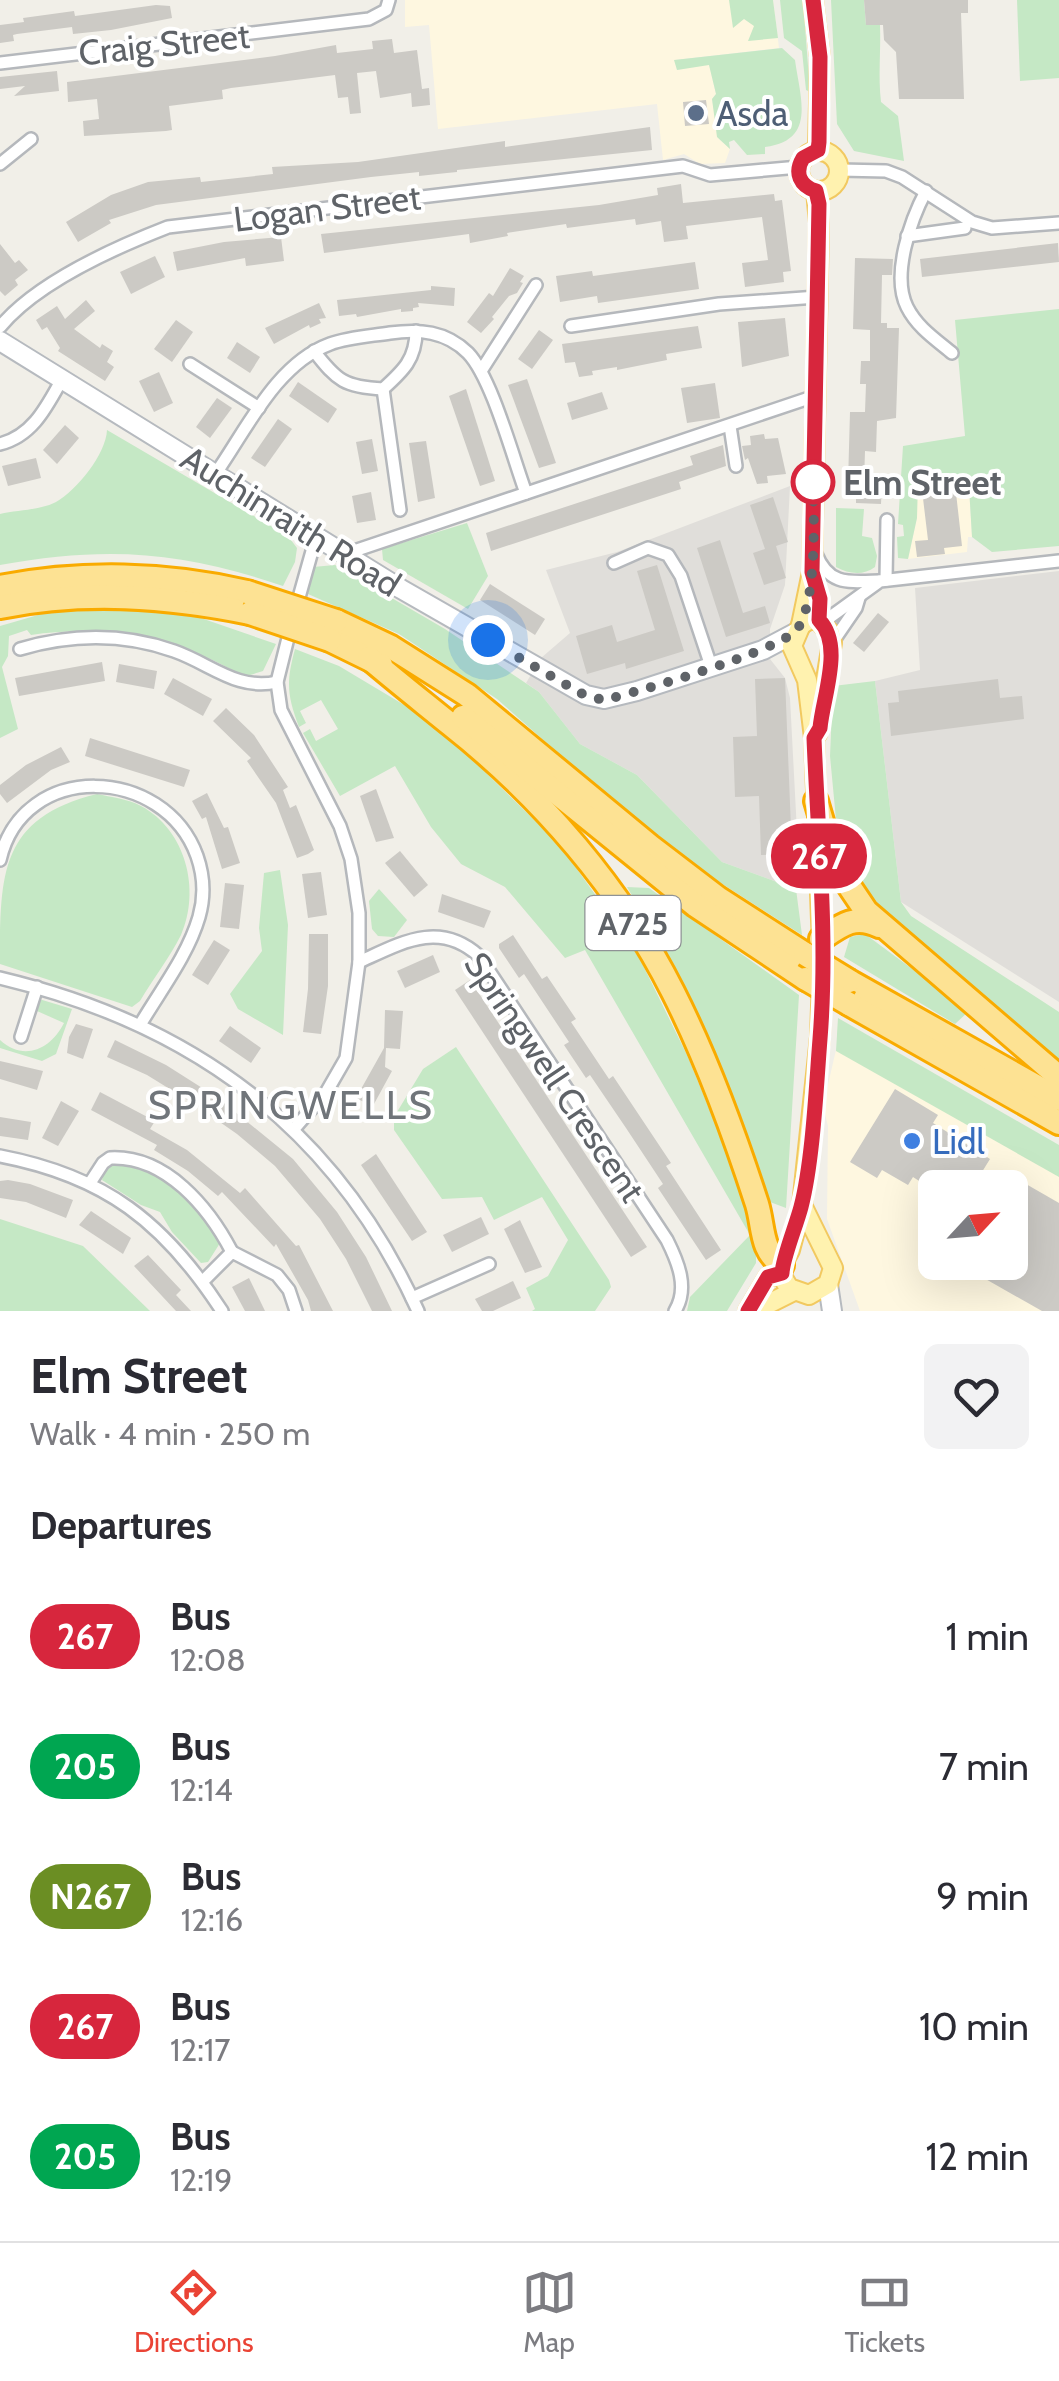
<!DOCTYPE html>
<html lang="en">
<head>
<meta charset="utf-8">
<style>
	body { margin:0; font-family:Cabin,sans-serif; background:#f2f2f3; color:#2b2b33; height:100vh; display:flex; flex-direction:column; font-size:38px; white-space:nowrap }
	* { box-sizing:border-box; margin:0 }
	p { font-size:32px; color:#7c7c81 }
	.icon { flex:none; width:55px; height:55px; fill:none; stroke:currentColor; stroke-width:2; stroke-linecap:round; stroke-linejoin:round }
	.map { position:relative; height:1311px; overflow:hidden }
	.panel { display:flex; flex-direction:column; background:#fff; flex:1 }
	.panel>* { flex:none }
	.badge { padding:0 20px; border-radius:32px; font-size:35px; line-height:65px }
	.needle { width:65px; rotate:64deg }
	.buttons { position:absolute; left:918px; top:1170px; display:grid; gap:20px }
	.buttons a { display:grid; place-items:center; width:110px; height:110px; border-radius:15px; background:#fff; box-shadow:0 10px 40px #0002; font-size:50px }
	.you { position:absolute; width:50px; height:50px; margin:-25px; border:8px solid #fff; border-radius:50%; background:#1a73e8; box-shadow:0 0 0 15px #1a73e833 }
	.map>.badge { position:absolute; translate:-50% -50%; box-shadow:0 0 0 5px #fff }
	h2 { padding:0 30px; font-size:38px; line-height:90px }
	.round { display:grid; place-items:center; flex:none; width:105px; height:105px; border-radius:15px; background:#f2f2f3 }
	.summary { display:flex; align-items:center; justify-content:space-between; height:170px; padding:0 30px }
	h1 { font-size:48px; font-weight:700; line-height:75px }
	ul { padding:0; list-style:none }
	li { display:flex; align-items:center; gap:30px; height:130px; padding:0 30px }
	li div { flex:1 }
	li b { display:block; font-size:38px }
	li em { font-style:normal }
	li .badge { min-width:110px; font-weight:700; text-align:center }
	.dock { display:flex; justify-content:space-around; align-items:center; height:140px; border-top:2px solid #e1e1e2; background:#fff; font-size:28px; color:#7c7c81 }
	.dock a { display:grid; justify-items:center; gap:5px }
	.dock .current { color:#ea4335 }
	.map>svg:first-child { display:block }
	.commercial { fill:#fef7e0; fill-rule:evenodd }
	.industrial { fill:#e0deda }
	.green { fill:#c5e8c5 }
	.building { fill:#cccac5 }
	.lines { fill:none; stroke-linecap:round; stroke-linejoin:round }
	.street-casing { stroke:#b5b8bc; stroke-width:16 }
	.secondary-casing { stroke:#b6babf; stroke-width:22 }
	.primary-casing { stroke:#f2c960; stroke-width:22 }
	.highway-casing { stroke:#f9ab00; stroke-width:28 }
	.street { stroke:#fff; stroke-width:11 }
	.secondary { stroke:#fff; stroke-width:18 }
	.primary { stroke:#fff2af; stroke-width:18 }
	.highway { stroke:#fde293; stroke-width:22 }
	.highway-bridge-casing { stroke:#f9ab00; stroke-width:28; stroke-linecap:butt }
	.highway-bridge { stroke:#fde293; stroke-width:22 }
	.line-casing { stroke:#fff; stroke-width:22 }
	.line { stroke:#d7263d; stroke-width:15 }
	.walk { stroke:#5f6368; stroke-width:10; stroke-dasharray:0 18 }
	.service-dot { fill:#5c6f8a; stroke:#fff; stroke-width:4 }
	.stop-dot { fill:#fff; stroke:#d7263d; stroke-width:5 }
	.shop-dot { fill:#3f7fe0; stroke:#fff; stroke-width:4 }
	.labels { text-anchor:middle; dominant-baseline:central; stroke-width:8; stroke-linejoin:round; paint-order:stroke }
	.shield { fill:#fff; stroke:#8f9295; stroke-width:2.5 }
	.shield-label { font-size:32px; font-weight:bold; fill:#5f6368 }
	.street-label { font-size:35px; fill:#5f6368; stroke:#fff }
	.service-label { font-size:35px; fill:#4e5e75; stroke:#fff; text-anchor:start }
	.stop-label { font-size:35px; font-weight:bold; fill:#5f6368; stroke:#fff; text-anchor:start }
	.shop-label { font-size:35px; fill:#366cbe; stroke:#fff; text-anchor:start }
	.quarter-label { font-size:40px; letter-spacing:2.5px; fill:#70757a; stroke:#fff }
</style>
</head>
<body>
<div class="map">
<svg width="1059" height="1311" viewBox="0 0 1059 1311">
	<rect width="100%" height="100%" fill="#f1efe8"/>
	<g class="commercial">
		<polygon points="405,0 773,0 779,48 675,60 677,70 709,64 716,94 712,99 719,139 730,149 725,163 700,164 684,154 663,160 657,104 438,129 429,25 405,27"/>
		<polygon points="960,481 969,487 972,537 968,537 967,552 908,559 917,518 917,482"/>
		<path d="M836,1050L1059,1176V1311H860L827,1219L828,1126L823,1106ZM935,1188H1010V1262H935Z"/>
	</g>
	<g class="industrial">
		<polygon points="790,486 785,585 770,629 770,659 785,678 790,698 798,851 796,889 722,862 637,775 580,744 539,692 526,683 541,658 570,633 546,570 617,552"/>
		<polygon points="1059,571 1059,1002 901,902 875,681 920,670 915,588"/>
	</g>
	<g class="green">
		<polygon points="729,0 773,0 778,38 748,41 754,26 744,19 733,28"/>
		<polygon points="780,0 803,0 810,92 806,90 802,51 784,38"/>
		<path d="M831,0H864L866,25H880C881,52 878,75 881,102L898,116L904,161L854,151L837,124Z"/>
		<polygon points="1017,0 1059,0 1059,78 1020,81"/>
		<path d="M782,48L795,60C800,98 817,140 765,147V154L747,155L734,140L729,142L730,149L717,137L712,99L716,94L709,65L677,70L674,60Z"/>
		<polygon points="1059,309 1059,546 992,552 972,537 969,487 960,481 918,482 917,518 908,559 898,558 897,537 904,536 903,525 898,524 903,446 965,436 955,320"/>
		<path d="M107,430L288,536L297,548L295,562L283,586C180,551 107,546 0,565V514C17,510 41,510 56,502C77,490 106,454 107,430Z"/>
		<path d="M836,508L864,509L862,536L872,538L877,556L875,567C863,576 849,574 836,567Z"/>
		<polygon points="467,523 488,576 468,609 383,560 382,549"/>
		<polygon points="335,565 445,629 539,692 580,744 637,775 722,862 796,889 802,935 713,878 620,808 497,699 399,634 308,594 313,567"/>
		<path d="M122,605L195,616L276,644L263,671L244,677C180,638 105,624 31,635L27,630L9,636L8,656L2,667L18,729L0,738V626L52,611Z"/>
		<path d="M295,649L339,666L436,724L559,844L637,953L688,1057L737,1177L756,1236V1263L727,1311H687L690,1297L750,1235L585,950L565,958L505,887L461,864L431,827L395,766L340,796L303,733L310,729L316,741L338,729L321,700L300,711L306,723L299,727C287,695 286,682 295,649Z"/>
		<polygon points="875,681 901,902 911,916 1059,1012 1059,1060 899,931 854,881 837,830 830,756 833,686"/>
		<path d="M97,794C111,797 128,799 141,806C186,830 201,890 181,935C170,957 153,979 140,1001L132,1007L0,964C0,873 0,818 97,794Z"/>
		<polygon points="280,870 288,925 283,1035 238,1009 230,994 262,951 259,928 264,873"/>
		<polygon points="627,887 649,888 799,995 786,1208 770,1202 718,1063 676,969"/>
		<polygon points="379,889 407,920 394,937 378,936 372,929 369,901"/>
		<polygon points="865,934 969,1011 955,1024 844,957 850,937"/>
		<path d="M39,999L72,1009L56,1054L42,1061L0,1048V1040C24,1062 51,1049 64,1023L37,1011Z"/>
		<polygon points="838,1018 1059,1145 1059,1177 836,1051"/>
		<polygon points="456,1047 609,1280 611,1287 595,1311 532,1311 535,1309 526,1288 548,1276 568,1240 542,1197 494,1220 482,1197 442,1199 394,1130 394,1117 423,1069"/>
		<path d="M118,1163C158,1167 206,1203 220,1243L208,1262L201,1263L172,1232L160,1212L141,1205L102,1180L105,1168Z"/>
		<polygon points="0,1219 83,1246 150,1311 0,1311"/>
	</g>
	<g class="building">
		<polygon points="864,0 968,0 968,13 961,13 964,99 899,99 896,52 884,40 883,25 866,25"/>
		<polygon points="156,5 170,6 172,18 111,30 73,34 72,27 17,34 13,35 14,41 0,43 0,25 24,22 23,18 74,11 75,16 90,14"/>
		<polygon points="392,39 394,53 417,50 422,89 429,88 430,105 412,107 411,93 380,98 376,71 357,73 361,113 350,114 348,97 338,98 335,75 231,88 222,90 223,99 169,106 172,130 166,131 84,136 83,121 99,119 97,99 68,102 67,82 275,56 336,45 337,53 373,49 372,41"/>
		<polygon points="57,71 59,91 14,96 25,86 0,89 0,77"/>
		<polygon points="706,100 709,124 685,126 683,102"/>
		<polygon points="650,127 652,150 457,170 457,172 447,173 419,176 419,172 371,177 156,205 109,220 111,223 78,242 66,222 111,195 148,182 200,177 201,182 273,174 272,167 358,162 505,141 505,147"/>
		<polygon points="681,184 683,203 774,194 775,201 782,200 791,271 783,272 784,282 745,287 742,263 768,260 762,217 686,226 688,239 664,242 661,221 636,225 635,219 567,228 566,224 507,233 508,236 470,243 469,234 324,253 321,234 599,205 658,195 657,188"/>
		<polygon points="281,237 284,261 246,266 245,258 177,271 173,252 224,242"/>
		<polygon points="1058,243 1059,262 922,277 920,259"/>
		<polygon points="0,244 15,263 19,260 28,270 15,280 18,285 5,296 0,291"/>
		<polygon points="155,256 165,277 131,294 120,272"/>
		<polygon points="855,258 893,259 892,275 882,275 881,323 887,323 887,328 899,328 896,418 877,421 876,452 865,451 864,482 882,482 881,504 856,503 856,483 848,483 850,412 865,412 866,384 860,384 861,361 870,361 870,330 853,329"/>
		<polygon points="695,262 699,289 598,303 597,296 560,302 556,276 592,271 593,276"/>
		<polygon points="510,268 524,276 520,282 523,283 517,293 509,296 492,317 494,319 481,333 467,322 489,293 493,296"/>
		<polygon points="431,286 455,288 454,306 418,303 419,307 413,308 413,311 401,312 401,309 357,317 356,314 339,316 337,300 431,290"/>
		<polygon points="86,300 95,311 74,329 100,348 102,344 113,351 107,362 114,367 105,381 58,351 60,348 47,327 42,330 36,320 57,306 65,319"/>
		<polygon points="319,303 326,318 319,319 321,323 310,328 309,325 274,344 265,328"/>
		<polygon points="785,318 789,356 742,367 738,322"/>
		<polygon points="176,320 193,332 172,362 154,349"/>
		<polygon points="698,326 702,348 666,354 667,360 617,370 617,367 592,371 593,375 579,377 575,362 565,363 562,344"/>
		<polygon points="539,330 553,340 532,369 518,359"/>
		<polygon points="237,342 260,357 250,373 227,358"/>
		<polygon points="159,372 173,403 154,412 139,381"/>
		<polygon points="527,379 556,463 539,468 508,385"/>
		<polygon points="298,382 337,409 328,423 289,396"/>
		<polygon points="715,383 720,418 687,423 681,388"/>
		<polygon points="466,389 495,481 480,486 449,396"/>
		<polygon points="602,392 608,409 572,420 567,403"/>
		<polygon points="217,398 232,408 210,438 196,427"/>
		<polygon points="278,419 292,429 265,467 251,458"/>
		<polygon points="65,425 79,438 57,464 43,450"/>
		<polygon points="764,434 765,439 778,438 786,474 767,476 768,483 757,484 748,458 745,460 742,446 751,445 750,436"/>
		<polygon points="372,439 378,471 362,474 356,442"/>
		<polygon points="426,441 435,498 418,502 409,443"/>
		<polygon points="723,445 726,466 679,482 681,489 491,551 486,533 693,465 690,456"/>
		<polygon points="36,458 41,478 8,486 2,466"/>
		<polygon points="955,484 962,546 944,548 945,554 917,557 915,541 928,540 922,490"/>
		<polygon points="371,492 376,520 357,523 352,496"/>
		<polygon points="773,497 788,542 776,546 786,578 764,585 753,553 765,549 750,505"/>
		<polygon points="720,540 743,613 765,606 770,623 726,637 697,548"/>
		<polygon points="657,565 684,651 626,669 625,663 587,674 576,636 612,625 617,642 655,630 637,571"/>
		<polygon points="490,584 545,619 535,635 480,600"/>
		<polygon points="878,613 889,622 864,652 853,643"/>
		<polygon points="102,662 105,681 19,696 15,678"/>
		<polygon points="119,664 157,671 154,689 116,682"/>
		<polygon points="173,678 212,699 203,716 164,694"/>
		<polygon points="785,678 792,854 761,855 759,796 735,797 733,737 757,736 755,679"/>
		<polygon points="998,679 1000,698 1022,696 1024,719 891,736 888,703 899,702 898,691"/>
		<polygon points="226,708 254,735 288,787 283,790 290,808 296,805 314,850 308,854 297,858 276,803 247,761 251,758 213,721"/>
		<polygon points="90,738 190,770 184,787 85,756"/>
		<polygon points="61,747 70,762 51,770 7,803 0,794 0,785 26,765"/>
		<polygon points="376,789 394,838 376,842 360,796"/>
		<polygon points="207,793 224,828 228,827 240,863 222,869 206,817 202,819 192,801"/>
		<polygon points="400,851 428,885 414,897 385,863"/>
		<polygon points="321,872 327,915 308,918 302,874"/>
		<polygon points="225,883 244,885 239,929 220,927"/>
		<polygon points="442,894 491,911 484,928 438,912"/>
		<polygon points="309,934 328,934 328,986 321,1034 303,1032 308,989"/>
		<polygon points="513,935 542,979 547,976 576,1019 571,1022 609,1079 613,1076 671,1163 666,1166 721,1250 706,1260 658,1188 663,1184 626,1128 590,1075 586,1078 564,1045 569,1042 524,974 519,978 499,948 499,944"/>
		<polygon points="214,940 230,950 208,985 192,975"/>
		<polygon points="433,955 440,972 405,988 397,971"/>
		<polygon points="470,980 647,1247 631,1257 455,990"/>
		<polygon points="385,1010 403,1011 400,1049 386,1048 385,1067 392,1071 374,1104 368,1101 368,1104 356,1098 384,1048"/>
		<polygon points="76,1024 93,1029 83,1059 67,1053 69,1037"/>
		<polygon points="230,1026 261,1048 251,1063 219,1041"/>
		<polygon points="115,1040 166,1065 218,1098 293,1159 337,1212 366,1257 392,1311 372,1311 346,1259 320,1219 275,1166 237,1134 194,1104 147,1075 107,1057"/>
		<polygon points="0,1061 43,1071 37,1090 0,1079"/>
		<polygon points="895,1089 938,1115 933,1123 990,1159 972,1188 930,1188 913,1177 908,1185 882,1170 877,1178 850,1162"/>
		<polygon points="100,1092 155,1121 150,1129 187,1150 240,1193 245,1188 296,1246 299,1245 333,1311 311,1311 308,1300 276,1244 274,1247 222,1192 218,1196 188,1171 154,1150 157,1145 91,1110"/>
		<polygon points="61,1101 79,1111 58,1146 42,1138"/>
		<polygon points="0,1117 31,1122 28,1140 0,1136"/>
		<polygon points="376,1154 427,1232 412,1241 361,1165"/>
		<polygon points="8,1180 30,1184 73,1200 66,1218 26,1202 0,1198 0,1181"/>
		<polygon points="1019,1180 1059,1203 1059,1311 1042,1311 968,1269 972,1262 1010,1262 1010,1195"/>
		<polygon points="91,1211 131,1238 123,1254 79,1225"/>
		<polygon points="481,1217 489,1234 452,1252 443,1235"/>
		<polygon points="520,1220 542,1267 525,1273 504,1229"/>
		<polygon points="148,1255 181,1290 176,1295 191,1311 176,1311 134,1266"/>
		<polygon points="249,1278 265,1311 245,1311 232,1287"/>
		<polygon points="513,1281 521,1298 493,1311 482,1311 475,1299"/>
	</g>
	<g class="lines">
		<g class="street-casing">
			<g id="street">
				<polyline points="0,63 369,19 386,10 389,0"/>
				<polyline points="0,164 31,139"/>
				<polyline points="840,170 886,171 902,177 972,222 992,228 1059,223"/>
				<path d="M926,191C911,219 891,275 907,307C917,327 935,339 952,353"/>
				<polyline points="907,236 965,228"/>
				<polyline points="571,326 719,304 817,297"/>
				<path d="M0,327C37,282 114,248 168,227L683,166L710,175L799,167"/>
				<path d="M314,351C337,381 345,387 383,389C403,371 416,359 416,331"/>
				<polyline points="190,364 259,408"/>
				<polyline points="481,371 536,285"/>
				<polyline points="383,389 400,510"/>
				<polyline points="730,426 736,466"/>
				<path d="M0,444C32,436 46,408 61,381"/>
				<path d="M216,473C247,429 276,364 330,344C349,337 371,336 390,333C419,329 446,331 468,353C492,378 513,458 526,493"/>
				<polyline points="345,554 815,396"/>
				<path d="M816,554C829,586 849,582 879,581"/>
				<polyline points="614,563 648,548 668,555 681,576 711,666"/>
				<polyline points="886,580 887,520"/>
				<polyline points="296,608 316,537"/>
				<polyline points="822,623 880,581 1059,561"/>
				<polyline points="291,626 277,682 281,710 340,826 351,859 359,913 359,962 346,1058 327,1091 294,1129"/>
				<polyline points="832,643 856,608 859,598"/>
				<path d="M20,649C71,634 123,633 174,651C211,664 237,691 277,682"/>
				<path d="M0,860C23,760 164,765 197,856C204,876 205,896 199,917C188,955 160,991 140,1025"/>
				<path d="M359,962C401,943 439,920 479,956L667,1240C678,1262 689,1288 675,1311"/>
				<path d="M0,978C193,1024 335,1128 418,1311"/>
				<polyline points="21,1037 37,987"/>
				<path d="M0,1156C105,1176 164,1222 222,1311"/>
				<path d="M90,1183L103,1163L110,1158C166,1155 209,1208 232,1252"/>
				<polyline points="203,1281 232,1252 277,1275 289,1290 296,1311"/>
				<polyline points="412,1298 489,1264"/>
			</g>
		</g>
		<g class="secondary-casing">
			<g id="secondary">
				<polyline points="0,341 401,589 586,695 604,699 637,691 763,650 795,633"/>
				<polyline points="828,1284 832,1311"/>
			</g>
		</g>
		<g class="primary-casing">
			<g id="primary">
				<polyline points="813,0 820,57 818,150"/>
				<circle cx="819" cy="171" r="20"/>
				<polyline points="816,191 819,223 812,572 801,625 792,646 807,680 814,738 822,946"/>
				<polyline points="801,625 810,619 819,621 830,633 832,643 817,734"/>
				<polyline points="802,1205 833,1268 828,1284 809,1295 789,1288 783,1278 782,1265 790,1250 802,1205 820,1037 822,977"/>
				<polyline points="748,1311 768,1277 782,1273"/>
				<polyline points="754,1311 794,1291"/>
			</g>
		</g>
		<g class="highway-casing">
			<g id="highway">
				<path d="M0,587C81,571 167,573 247,592"/>
				<path d="M0,607C84,590 167,596 250,613"/>
				<polyline points="336,621 391,647 467,695 650,846 718,898 805,954"/>
				<polyline points="330,640 381,665"/>
				<path d="M369,658C396,681 424,703 451,725C542,797 621,889 673,992C707,1059 734,1133 757,1204C764,1227 760,1250 782,1265"/>
				<polyline points="463,717 695,905 806,979"/>
				<polyline points="816,801 835,865 866,911 1059,1077"/>
				<path d="M821,939C841,925 855,914 879,926"/>
				<polyline points="849,981 1059,1099"/>
				<polyline points="849,1004 1059,1123"/>
			</g>
		</g>
		<use href="#street" class="street"/>
		<use href="#secondary" class="secondary"/>
		<use href="#primary" class="primary"/>
		<use href="#highway" class="highway"/>
		<g class="highway-bridge-casing">
			<g id="highway-bridge">
				<polyline points="247,592 336,621"/>
				<polyline points="250,613 330,640"/>
				<polyline points="805,954 849,981"/>
				<polyline points="806,979 849,1004"/>
			</g>
		</g>
		<use href="#highway-bridge" class="highway-bridge"/>
	</g>
	<g class="lines">
		<g class="line-casing">
			<path id="line" d="M748,1311L768,1277L782,1273C783,1257 796,1226 801,1207C813,1160 816,1089 820,1039C828,939 818,838 814,738L820,728C823,696 844,645 819,620L820,599L812,572L819,204L816,191C800,186 794,173 803,158L818,150L819,142L820,57L813,0"/>
		</g>
		<use href="#line" class="line"/>
		<path class="walk" d="M488,640L586,696L604,700C637,692 784,650 798,628C817,599 814,518 813,482"/>
	</g>
	<circle class="service-dot" cx="696" cy="113" r="10"/>
	<circle class="stop-dot" cx="813" cy="482" r="20"/>
	<circle class="shop-dot" cx="912" cy="1141" r="10"/>
	<g class="labels">
		<rect class="shield" x="585.5" y="896" width="95" height="54" rx="8"/>
		<g class="shield-label">
			<text x="633" y="923">A725</text>
		</g>
		<g class="street-label">
			<text transform="translate(164 44) rotate(-6)">Craig Street</text>
			<text transform="translate(327 208) rotate(-7)">Logan Street</text>
			<text transform="translate(291 521) rotate(32)">Auchinraith Road</text>
			<text transform="translate(555 1077) rotate(56)">Springwell Crescent</text>
		</g>
		<g class="service-label">
			<text x="716" y="113">Asda</text>
		</g>
		<g class="stop-label">
			<text x="843" y="482">Elm Street</text>
		</g>
		<g class="shop-label">
			<text x="932" y="1141">Lidl</text>
		</g>
		<g class="quarter-label">
			<text x="291" y="1104">SPRINGWELLS</text>
		</g>
	</g>
</svg>
<div class="buttons">
<a><svg class="needle" viewBox="-14 -14 28 28"><path d="M0-13l5 13h-10z" fill="#e53935"/><path d="M0 13l5-13h-10z" fill="#7c7c81"/></svg></a>
</div>
<div class="you" style="left:488px;top:640px"></div>
<b class="badge" style="left:819px;top:856px;background:#d7263d;color:#fff">267</b>
</div>
<section class="panel">
<div class="summary"><div><h1>Elm Street</h1><p>Walk · 4 min · 250 m</p></div><a class="round"><svg class="icon" aria-label="heart" viewBox="0 0 24 24"><path d="M12 20l-8-8c-3-5 5-10 8-4 3-6 11-1 8 4z"/></svg></a></div>
<h2>Departures</h2>
<ul>
<li><span class="badge" style="background:#d7263d;color:#fff">267</span><div><b>Bus</b><p>12:08</p></div><em>1 min</em></li>
<li><span class="badge" style="background:#00a651;color:#fff">205</span><div><b>Bus</b><p>12:14</p></div><em>7 min</em></li>
<li><span class="badge" style="background:#6b8e23;color:#fff">N267</span><div><b>Bus</b><p>12:16</p></div><em>9 min</em></li>
<li><span class="badge" style="background:#d7263d;color:#fff">267</span><div><b>Bus</b><p>12:17</p></div><em>10 min</em></li>
<li><span class="badge" style="background:#00a651;color:#fff">205</span><div><b>Bus</b><p>12:19</p></div><em>12 min</em></li>
</ul>
</section>
<nav class="dock">
<a class="current"><svg class="icon" aria-label="directions" viewBox="0 0 24 24"><path d="M12 3l9 9-9 9-9-9zM9 14v-3h6M13 9l2 2-2 2"/></svg>Directions</a>
<a><svg class="icon" aria-label="map" viewBox="0 0 24 24"><path d="M3 6l6-2 6 2 6-2v14l-6 2-6-2-6 2zM9 4v14M15 6v14"/></svg>Map</a>
<a><svg class="icon" aria-label="tickets" viewBox="0 0 24 24"><path d="M3 7h18v10H3zM15 7v10"/></svg>Tickets</a>
</nav>
</body>
</html>
